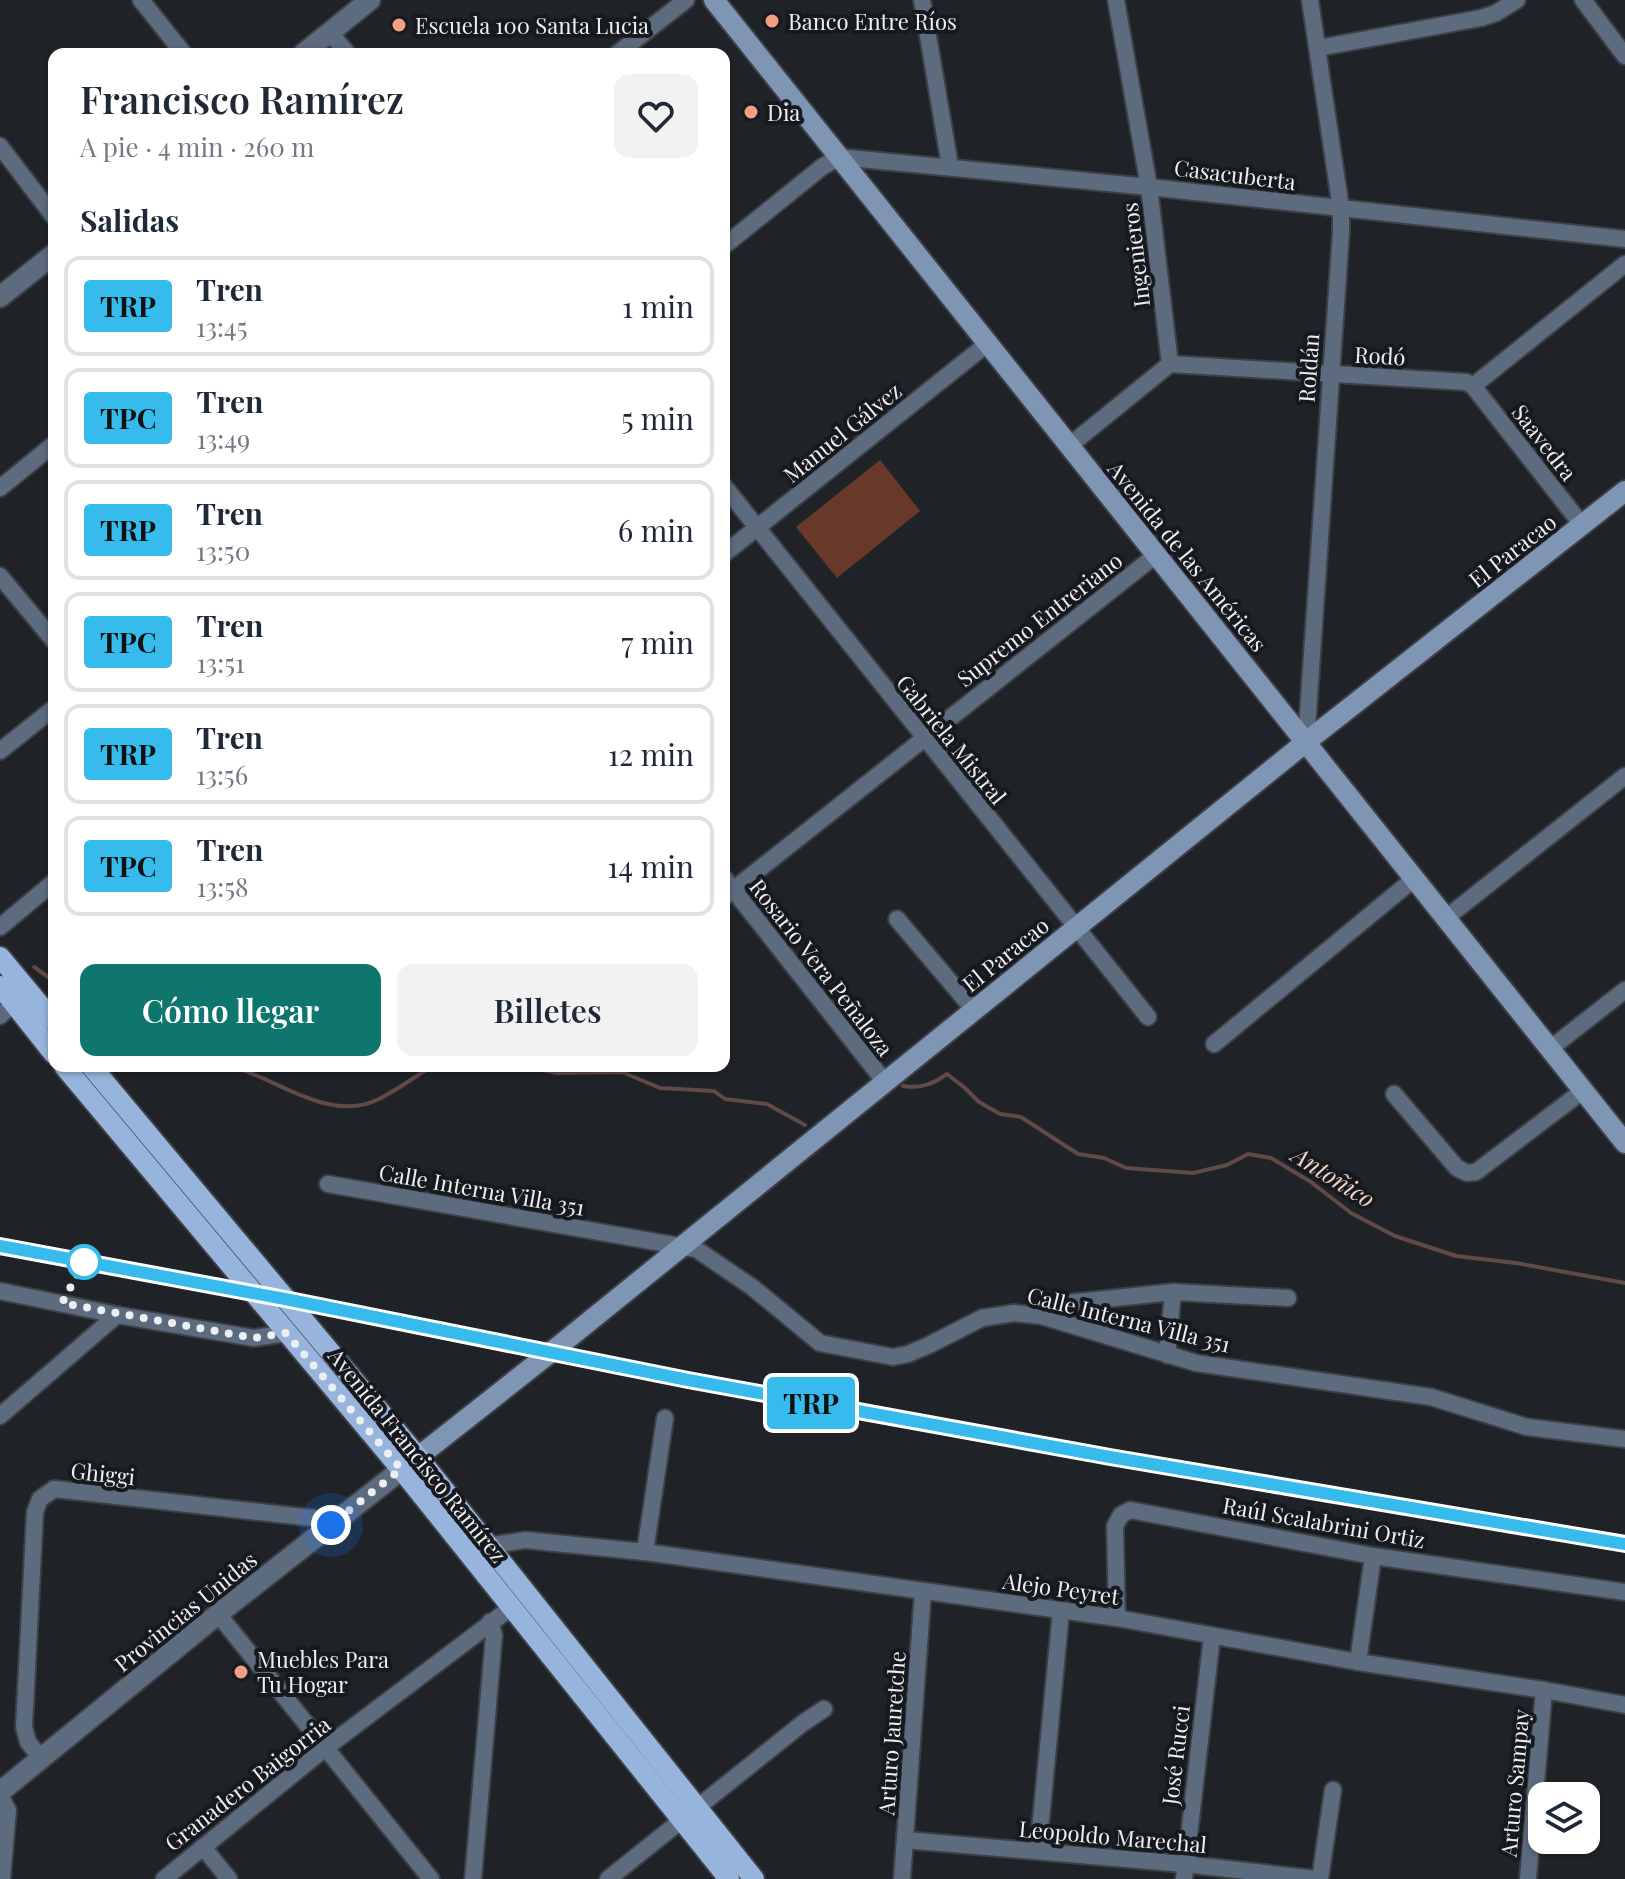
<!DOCTYPE html>
<html lang="es">
<head>
<meta charset="utf-8">
<style>
	body { margin:0; font-family:"Playfair Display",serif; background:#f2f2f3; color:#1f2937; height:100vh; display:flex; flex-direction:column; font-size:30px; white-space:nowrap }
	* { box-sizing:border-box; margin:0 }
	p { font-size:26px; color:#747a83 }
	.icon { flex:none; width:44px; height:44px; fill:none; stroke:currentColor; stroke-width:2; stroke-linecap:round; stroke-linejoin:round }
	.map { position:relative; flex:1; overflow:hidden }
	.side { position:absolute; left:48px; top:48px; width:682px; height:1024px; display:flex; flex-direction:column; background:#fff; border-radius:16px; box-shadow:0 2px 6px #0004 }
	.side>* { flex:none }
	.badge { padding:0 16px; border-radius:6px; font-size:28px; line-height:52px }
	.tools { position:absolute; left:1528px; top:1782px; display:grid; gap:16px }
	.tools a { display:grid; place-items:center; width:72px; height:72px; border-radius:16px; background:#fff; box-shadow:0 2px 6px #0004; font-size:40px }
	.you { position:absolute; width:40px; height:40px; margin:-20px; border:6px solid #fff; border-radius:50%; background:#1a73e8; box-shadow:0 0 0 12px #1a73e833 }
	.map>.badge { position:absolute; translate:-50% -50%; box-shadow:0 0 0 4px #fff }
	h2 { padding:0 32px; font-size:30px; line-height:72px }
	.round { display:grid; place-items:center; flex:none; width:84px; height:84px; border-radius:16px; background:#f2f2f3 }
	.overview { display:flex; align-items:center; justify-content:space-between; height:136px; padding:0 32px }
	h1 { font-size:38px; font-weight:600; line-height:60px }
	.button { display:flex; gap:16px; margin-top:auto; padding:16px 32px }
	.button a { flex:1; height:92px; border-radius:16px; background:#0f766e; color:#fff; font-size:32px; font-weight:600; line-height:92px; text-align:center }
	.button a+a { background:#f2f2f3; color:#1f2937 }
	ul { padding:0; list-style:none }
	li { display:flex; align-items:center; gap:24px; height:100px; margin:0 16px 12px; padding:0 16px; border:4px solid #e0e1e3; border-radius:16px }
	li div { flex:1 }
	li b { display:block; font-size:30px }
	li em { font-style:normal }
	li .badge { min-width:88px; font-weight:700; text-align:center }
	.map>svg:first-child { display:block }
	.green { fill:#683929 }
	.lines { fill:none; stroke-linecap:round; stroke-linejoin:round }
	.stream { stroke:#5f4a48; stroke-width:4 }
	.minor-casing { stroke:#3c3f44; stroke-width:20 }
	.tertiary-casing { stroke:#3c3f44; stroke-width:24 }
	.secondary-casing { stroke:#3c3f44; stroke-width:24 }
	.primary-casing { stroke:#3c3f44; stroke-width:24 }
	.minor { stroke:#5d6b7e; stroke-width:16 }
	.tertiary { stroke:#5d6b7e; stroke-width:20 }
	.secondary { stroke:#7e95b3; stroke-width:20 }
	.primary { stroke:#97b5dc; stroke-width:20 }
	.rail { stroke:#afb1b5; stroke-width:4; stroke-dasharray:12 6; stroke-linecap:butt }
	.line-casing { stroke:#fff; stroke-width:18 }
	.line { stroke:#37bbed; stroke-width:12 }
	.walk { stroke:#eceef1; stroke-width:8; stroke-dasharray:0 14.4 }
	.poi-dot { fill:#f39f83; stroke:#161a1e; stroke-width:3 }
	.stop-dot { fill:#fff; stroke:#37bbed; stroke-width:4 }
	.labels { text-anchor:middle; dominant-baseline:central; stroke-width:8; stroke-linejoin:round; paint-order:stroke }
	.poi-label { font-size:22px; fill:#eceef1; stroke:#161a1e; text-anchor:start }
	.street-label { font-size:22px; fill:#eceef1; stroke:#161a1e }
	.water-label { font-size:24px; font-style:italic; fill:#f4d1c5; stroke:#161a1e }
</style>
</head>
<body>
<div class="map">
<svg width="1625" height="1879" viewBox="0 0 1625 1879">
	<rect width="100%" height="100%" fill="#1f2328"/>
	<polygon class="green" points="880,460 920,511 837,578 796,527"/>
	<g class="lines">
		<g class="stream">
			<polyline points="34,967 54,981"/>
			<path d="M231,1066C276,1078 330,1124 379,1099C397,1090 415,1077 432,1066"/>
			<polyline points="524,1066 557,1073 622,1072 660,1088 714,1091 725,1099 767,1104 805,1125"/>
			<path d="M903,1086C920,1089 933,1084 947,1074L965,1088L979,1102L1000,1114L1021,1117L1078,1154L1104,1158L1126,1168L1193,1173L1227,1165L1248,1154L1271,1158L1311,1182L1351,1213L1395,1236L1456,1256L1516,1263L1625,1283"/>
		</g>
		<g class="minor-casing">
			<g id="minor">
				<polyline points="141,0 184,54"/>
				<polyline points="922,0 950,166"/>
				<polyline points="1116,0 1149,187 1170,364"/>
				<polyline points="1583,0 1625,56"/>
				<polyline points="330,33 348,54"/>
				<polyline points="1318,48 1481,18 1496,13 1517,0"/>
				<polyline points="617,54 686,0"/>
				<polyline points="0,146 54,217"/>
				<polyline points="724,246 822,167 839,157 1149,187 1625,239"/>
				<polyline points="1473,386 1625,264"/>
				<polyline points="1473,386 1582,525"/>
				<polyline points="1069,446 1170,364 1466,382 1473,386"/>
				<polyline points="724,486 1148,1017"/>
				<polyline points="0,488 54,444"/>
				<polyline points="724,554 987,344"/>
				<polyline points="0,576 54,641"/>
				<polyline points="1306,742 1341,232 1341,209 1310,0"/>
				<polyline points="0,751 54,708"/>
				<polyline points="724,878 885,1082"/>
				<polyline points="724,897 1156,555"/>
				<polyline points="1446,918 1625,776"/>
				<polyline points="897,919 974,1010"/>
				<polyline points="0,927 54,882"/>
				<polyline points="0,1016 14,1003"/>
				<polyline points="1214,1044 1415,878"/>
				<polyline points="1551,1048 1625,990"/>
				<polyline points="1394,1094 1457,1168 1467,1173 1476,1172 1584,1090"/>
				<polyline points="328,1184 696,1249 752,1287 820,1343 893,1357 908,1354 929,1345 982,1318 1014,1313 1042,1316 1196,1363 1431,1397 1527,1427 1625,1439"/>
				<polyline points="0,1291 117,1315 254,1338 286,1333"/>
				<polyline points="1045,1317 1057,1304 1173,1292 1288,1298"/>
				<polyline points="1167,1355 1173,1292"/>
				<polyline points="0,1416 117,1315"/>
				<polyline points="488,1546 525,1540 645,1552 1117,1618 1358,1662 1544,1690 1625,1705"/>
				<polyline points="645,1552 665,1418"/>
				<polyline points="218,1614 431,1879"/>
				<polyline points="1117,1618 1115,1526 1121,1515 1130,1510 1373,1556 1625,1592"/>
				<polyline points="1358,1662 1373,1556"/>
				<polyline points="40,1757 28,1742 24,1727 35,1512 40,1499 54,1489 313,1518 331,1525"/>
				<polyline points="0,1796 8,1810 2,1879"/>
				<polyline points="905,1840 1184,1864 1317,1879"/>
				<polyline points="203,1847 229,1879"/>
				<polyline points="1038,1851 1061,1611"/>
				<polyline points="164,1879 324,1749 512,1607"/>
				<polyline points="473,1879 494,1635 490,1622"/>
				<polyline points="608,1879 803,1723 824,1709"/>
				<polyline points="902,1879 923,1591"/>
				<polyline points="1184,1879 1212,1636"/>
				<polyline points="1320,1879 1333,1790"/>
				<polyline points="1528,1879 1544,1690"/>
			</g>
		</g>
		<g class="tertiary-casing">
			<g id="tertiary">
				<polyline points="303,54 370,0"/>
				<polyline points="0,297 54,254"/>
				<polyline points="0,1792 218,1614 415,1459"/>
			</g>
		</g>
		<g class="secondary-casing">
			<g id="secondary">
				<polyline points="714,0 1625,1143"/>
				<polyline points="418,1457 560,1345 1306,742 1625,491"/>
			</g>
		</g>
		<g class="primary-casing">
			<g id="primary">
				<polyline points="0,957 54,1022"/>
				<polyline points="0,986 54,1054"/>
				<polyline points="64,1066 401,1469 729,1879"/>
				<polyline points="91,1066 418,1457 754,1879"/>
			</g>
		</g>
		<use href="#minor" class="minor"/>
		<use href="#tertiary" class="tertiary"/>
		<use href="#secondary" class="secondary"/>
		<use href="#primary" class="primary"/>
		<polyline class="rail" points="0,1246 285,1299 688,1380 1110,1457 1625,1544"/>
	</g>
	<g class="lines">
		<g class="line-casing">
			<polyline id="line" points="0,1246 285,1299 688,1380 1110,1457 1625,1544"/>
		</g>
		<use href="#line" class="line"/>
		<polyline class="walk" points="84,1262 62,1303 254,1338 286,1333 401,1469 331,1525"/>
	</g>
	<g class="poi-dot">
		<circle cx="772" cy="21" r="8"/>
		<circle cx="399" cy="25" r="8"/>
		<circle cx="751" cy="112" r="8"/>
		<circle cx="241" cy="1672" r="8"/>
	</g>
	<circle class="stop-dot" cx="84" cy="1262" r="16"/>
	<g class="labels">
		<g class="poi-label">
			<text x="788" y="21">Banco Entre Ríos</text>
			<text x="415" y="25">Escuela 100 Santa Lucia</text>
			<text x="767" y="112">Dia</text>
			<text x="257" y="1659">Muebles Para<tspan x="257" dy="25">Tu Hogar</tspan></text>
		</g>
		<g class="street-label">
			<text transform="translate(1235 174) rotate(7)">Casacuberta</text>
			<text transform="translate(1135 255) rotate(-97)">Ingenieros</text>
			<text transform="translate(1380 355) rotate(3)">Rodó</text>
			<text transform="translate(1308 368) rotate(-86)">Roldán</text>
			<text transform="translate(842 432) rotate(-39)">Manuel Gálvez</text>
			<text transform="translate(1545 442) rotate(52)">Saavedra</text>
			<text transform="translate(1512 550) rotate(-38)">El Paracao</text>
			<text transform="translate(1188 556) rotate(51)">Avenida de las Américas</text>
			<text transform="translate(1039 619) rotate(-38)">Supremo Entreriano</text>
			<text transform="translate(952 739) rotate(51)">Gabriela Mistral</text>
			<text transform="translate(1005 954) rotate(-39)">El Paracao</text>
			<text transform="translate(822 967) rotate(52)">Rosario Vera Peñaloza</text>
			<text transform="translate(482 1189) rotate(10)">Calle Interna Villa 351</text>
			<text transform="translate(1129 1319) rotate(14)">Calle Interna Villa 351</text>
			<text transform="translate(418 1455) rotate(51)">Avenida Francisco Ramírez</text>
			<text transform="translate(103 1473) rotate(6)">Ghiggi</text>
			<text transform="translate(1324 1522) rotate(10)">Raúl Scalabrini Ortiz</text>
			<text transform="translate(1061 1588) rotate(8)">Alejo Peyret</text>
			<text transform="translate(185 1611) rotate(-39)">Provincias Unidas</text>
			<text transform="translate(891 1733) rotate(-86)">Arturo Jauretche</text>
			<text transform="translate(1175 1755) rotate(-83)">José Rucci</text>
			<text transform="translate(247 1783) rotate(-38)">Granadero Baigorria</text>
			<text transform="translate(1514 1783) rotate(-85)">Arturo Sampay</text>
			<text transform="translate(1113 1836) rotate(5)">Leopoldo Marechal</text>
		</g>
		<g class="water-label">
			<text transform="translate(1334 1176) rotate(32)">Antoñico</text>
		</g>
	</g>
</svg>
<div class="tools">
<a><svg class="icon" aria-label="layers" viewBox="0 0 24 24"><path d="M12 4l9 5-9 5-9-5zM3 14l9 5 9-5"/></svg></a>
</div>
<div class="you" style="left:331px;top:1525px"></div>
<b class="badge" style="left:811px;top:1403px;background:#37bbed;color:#111">TRP</b>
<section class="side">
<div class="overview"><div><h1>Francisco Ramírez</h1><p>A pie · 4 min · 260 m</p></div><a class="round"><svg class="icon" aria-label="heart" viewBox="0 0 24 24"><path d="M12 20l-8-8c-3-5 5-10 8-4 3-6 11-1 8 4z"/></svg></a></div>
<h2>Salidas</h2>
<ul>
<li><span class="badge" style="background:#37bbed;color:#111">TRP</span><div><b>Tren</b><p>13:45</p></div><em>1 min</em></li>
<li><span class="badge" style="background:#37bbed;color:#111">TPC</span><div><b>Tren</b><p>13:49</p></div><em>5 min</em></li>
<li><span class="badge" style="background:#37bbed;color:#111">TRP</span><div><b>Tren</b><p>13:50</p></div><em>6 min</em></li>
<li><span class="badge" style="background:#37bbed;color:#111">TPC</span><div><b>Tren</b><p>13:51</p></div><em>7 min</em></li>
<li><span class="badge" style="background:#37bbed;color:#111">TRP</span><div><b>Tren</b><p>13:56</p></div><em>12 min</em></li>
<li><span class="badge" style="background:#37bbed;color:#111">TPC</span><div><b>Tren</b><p>13:58</p></div><em>14 min</em></li>
</ul>
<div class="button"><a>Cómo llegar</a><a>Billetes</a></div>
</section>
</div>
</body>
</html>
